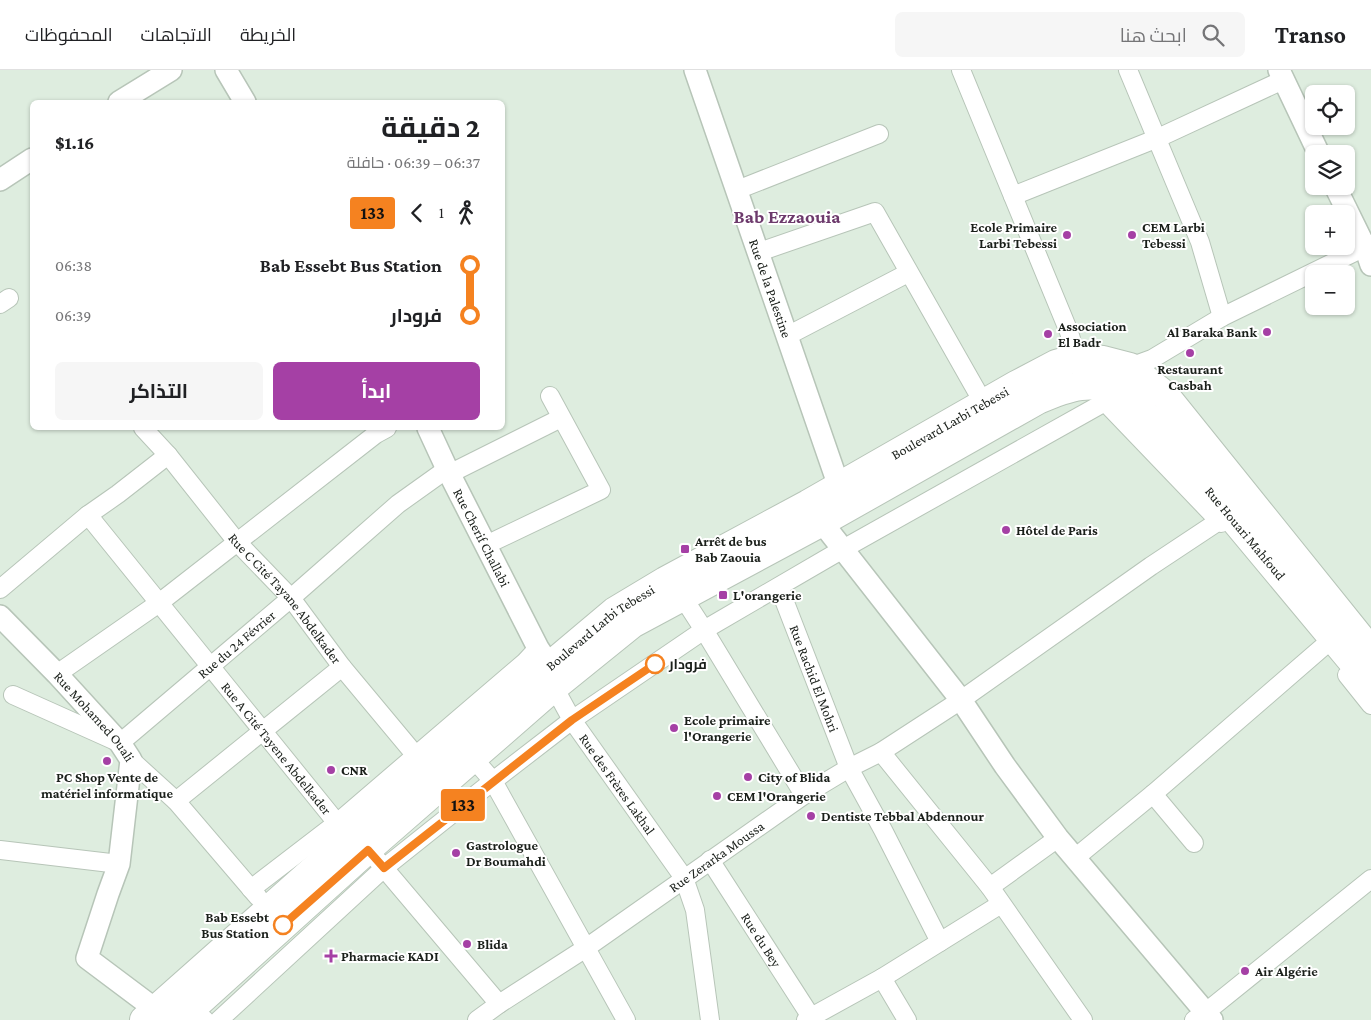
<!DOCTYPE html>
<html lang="ar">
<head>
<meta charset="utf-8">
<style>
	body { margin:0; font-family:"Crimson Pro",Cairo,serif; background:#f6f6f6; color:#202124; direction:rtl; height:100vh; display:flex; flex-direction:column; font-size:19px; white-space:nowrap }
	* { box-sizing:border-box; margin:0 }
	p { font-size:16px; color:#757577 }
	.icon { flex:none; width:28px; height:28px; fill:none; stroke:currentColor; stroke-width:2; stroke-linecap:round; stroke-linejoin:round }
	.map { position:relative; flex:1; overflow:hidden; direction:ltr }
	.drawer { position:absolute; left:30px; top:30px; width:475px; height:330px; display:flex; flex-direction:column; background:#fff; border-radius:8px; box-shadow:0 1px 4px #0004; direction:rtl }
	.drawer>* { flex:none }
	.badge { padding:0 10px; border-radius:4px; font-size:18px; line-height:32px }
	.controls { position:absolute; left:1305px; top:15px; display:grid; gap:10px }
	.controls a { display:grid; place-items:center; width:50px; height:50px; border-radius:8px; background:#fff; box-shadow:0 1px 4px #0004; font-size:25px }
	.map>.badge { position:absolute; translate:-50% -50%; box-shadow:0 0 0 2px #fff }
	.legs { display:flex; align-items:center; gap:8px; height:55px; padding:0 25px; font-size:16px }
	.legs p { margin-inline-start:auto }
	.head { display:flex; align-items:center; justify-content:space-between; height:85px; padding:0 25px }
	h1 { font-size:28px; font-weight:700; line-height:38px }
	.button { display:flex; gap:10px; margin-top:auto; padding:10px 25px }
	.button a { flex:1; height:58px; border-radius:8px; background:#a540a5; color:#fff; font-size:20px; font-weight:700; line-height:58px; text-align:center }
	.button a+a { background:#f6f6f6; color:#202124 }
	ul { padding:0 25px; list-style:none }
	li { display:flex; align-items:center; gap:18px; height:50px; font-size:19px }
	li i { display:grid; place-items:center; width:8px; height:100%; margin:0 6px; background:currentColor }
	li i::after { content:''; width:12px; height:12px; margin:-6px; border:4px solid; border-radius:50%; background:#fff }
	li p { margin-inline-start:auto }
	li:first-child i { background:linear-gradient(#0000 50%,currentColor 0) }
	li:last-child i { background:linear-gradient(currentColor 50%,#0000 0) }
	header { display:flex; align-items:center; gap:30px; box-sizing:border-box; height:70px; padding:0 25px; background:#fff; border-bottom:1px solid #e0e0e0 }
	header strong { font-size:24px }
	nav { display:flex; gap:28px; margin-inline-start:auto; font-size:18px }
	.search { width:350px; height:45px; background:#f6f6f6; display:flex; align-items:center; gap:12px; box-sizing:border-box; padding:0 18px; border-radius:8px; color:#757577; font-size:19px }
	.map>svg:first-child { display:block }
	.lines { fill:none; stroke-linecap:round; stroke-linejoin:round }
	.minor-casing { stroke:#b7c5b8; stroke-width:20 }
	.tertiary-casing { stroke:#b7c5b8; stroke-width:24 }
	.primary-casing { stroke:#b7c5b8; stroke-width:30 }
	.minor { stroke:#fff; stroke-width:18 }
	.tertiary { stroke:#fff; stroke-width:21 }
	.primary { stroke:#fff; stroke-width:28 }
	.line-1-casing { stroke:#fff; stroke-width:11 }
	.line-1 { stroke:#f58220; stroke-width:8 }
	.poi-dot { fill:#a540a5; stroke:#fff; stroke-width:2 }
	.stop-1-dot { fill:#fff; stroke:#f58220; stroke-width:2.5 }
	.labels { text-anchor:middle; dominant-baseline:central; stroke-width:4; stroke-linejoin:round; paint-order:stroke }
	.poi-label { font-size:14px; font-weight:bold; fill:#1a1f1a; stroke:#fff; text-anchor:start }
	.street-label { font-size:14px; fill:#1a1f1a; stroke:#fff }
	.stop-label { font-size:14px; font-weight:bold; fill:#1a1f1a; stroke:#fff; text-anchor:start }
	.district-label { font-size:19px; font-weight:bold; fill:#6d3a6c; stroke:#fff }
</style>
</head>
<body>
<header>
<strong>Transo</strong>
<div class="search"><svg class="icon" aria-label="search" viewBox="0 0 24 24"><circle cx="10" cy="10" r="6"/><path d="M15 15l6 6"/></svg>ابحث هنا</div>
<nav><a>الخريطة</a><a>الاتجاهات</a><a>المحفوظات</a></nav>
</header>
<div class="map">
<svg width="1371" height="950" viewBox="0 0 1371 950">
	<rect width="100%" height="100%" fill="#deeddf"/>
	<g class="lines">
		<g class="minor-casing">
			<g id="minor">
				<polyline points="961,0 1069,262 1079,297"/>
				<polyline points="1128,0 1200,172 1222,247"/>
				<polyline points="737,120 879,64"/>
				<polyline points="1013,126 1158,68 1283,10"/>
				<polyline points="759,182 875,142 984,334"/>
				<polyline points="0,234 9,228"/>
				<polyline points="787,266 908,203"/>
				<polyline points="1105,332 1221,453"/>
				<path id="s1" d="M143,358L168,385L237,472L291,528L342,597L427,699"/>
				<polyline points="449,404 561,348"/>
				<path id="s2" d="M88,445L337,753L368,779L384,798L499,934"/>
				<polyline points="486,475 601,420 550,326"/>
				<path id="s3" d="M779,517L849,698L883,760L940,872"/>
				<polyline points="0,519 88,445 118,424 168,385"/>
				<polyline points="682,526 704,560 804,725"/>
				<polyline points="57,604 159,533 376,364 387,358"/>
				<polyline points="1347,605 1371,635"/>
				<path id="s4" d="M554,617L572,650L684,808L695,840L710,950"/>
				<path id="s5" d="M13,625L120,673L291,528L398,434L447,399"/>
				<polyline points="881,682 990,817 1083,950"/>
				<polyline points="473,688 493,711 626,950"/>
				<polyline points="131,690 176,731 258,827"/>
				<polyline points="1153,724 1194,773"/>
				<polyline points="176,731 342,597"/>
				<polyline points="0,780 119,794"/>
				<polyline points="1075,788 1153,724 1324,576"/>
				<path id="s6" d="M710,790L813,950"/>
				<polyline points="990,817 1058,768"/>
				<polyline points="251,819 337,753 525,592 538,578"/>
				<polyline points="882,908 907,950"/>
				<polyline points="190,939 205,950"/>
				<polyline points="219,950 384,798 493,711 572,650 704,560 843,479 1105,332 1130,297 1152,289 1222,247 1371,174"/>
				<path id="s7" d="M477,950L499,934L586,878L804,725L849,698L881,682L961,630L1151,496L1237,439"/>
				<polyline points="806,950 882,908 1001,834"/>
				<polyline points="1194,950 1206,942 1371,809"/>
			</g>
		</g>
		<g class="tertiary-casing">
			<g id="tertiary">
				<polyline points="226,0 245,32"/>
				<path id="s8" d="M695,0L844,431"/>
				<polyline points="1279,0 1319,84"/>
				<polyline points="119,32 171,0"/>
				<polyline points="0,110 32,89"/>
				<polyline points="1335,116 1365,177 1371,195"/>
				<path id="s9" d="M428,358L447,399L538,578L558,608"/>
				<polyline points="813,441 961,630 1005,696 1058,768 1212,950"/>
				<path id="s10" d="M0,546L57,604L120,673L131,690L119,794L108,824L87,888L155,939"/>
			</g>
		</g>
		<g class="primary-casing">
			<g id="primary">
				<path id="s11" d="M144,950L427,699L615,541L665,511L808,434L1016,315L1056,294L1077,288L1103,290L1130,297L1165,325L1371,581"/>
				<path id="s12" d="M179,950L368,779L554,617L632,554L822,452L1038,330C1068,317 1093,308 1123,324C1134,330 1143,343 1152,351L1371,614"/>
			</g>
		</g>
		<use href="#minor" class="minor"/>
		<use href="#tertiary" class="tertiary"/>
		<use href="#primary" class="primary"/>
	</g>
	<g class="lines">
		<g class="line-1-casing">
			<polyline id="line-1" points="283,855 368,780 384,798 572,650 655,594"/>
		</g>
		<use href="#line-1" class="line-1"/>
	</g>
	<g class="poi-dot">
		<circle cx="1067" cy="165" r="5"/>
		<circle cx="1132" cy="165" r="5"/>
		<circle cx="1267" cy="262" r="5"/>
		<circle cx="1048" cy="264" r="5"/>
		<circle cx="1190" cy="283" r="5"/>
		<circle cx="1006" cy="460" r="5"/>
		<rect x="680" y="474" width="10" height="10" rx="2.5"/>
		<rect x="718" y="520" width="10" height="10" rx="2.5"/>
		<circle cx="674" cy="658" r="5"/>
		<circle cx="107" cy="691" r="5"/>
		<circle cx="331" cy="700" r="5"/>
		<circle cx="748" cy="707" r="5"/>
		<circle cx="717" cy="726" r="5"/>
		<circle cx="811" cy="746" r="5"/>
		<circle cx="456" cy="783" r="5"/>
		<circle cx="467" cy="874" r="5"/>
		<path d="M328.5 878.5h5v5h5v5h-5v5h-5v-5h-5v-5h5z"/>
		<circle cx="1245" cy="901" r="5"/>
	</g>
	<g class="stop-1-dot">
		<circle cx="655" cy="594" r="9"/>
		<circle cx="283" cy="855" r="9"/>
	</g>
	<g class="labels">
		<g class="poi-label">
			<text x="1057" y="157" text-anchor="end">Ecole Primaire<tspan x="1057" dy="16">Larbi Tebessi</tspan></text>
			<text x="1142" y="157">CEM Larbi<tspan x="1142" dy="16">Tebessi</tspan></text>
			<text x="1058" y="256">Association<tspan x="1058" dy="16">El Badr</tspan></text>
			<text x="1257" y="262" text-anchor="end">Al Baraka Bank</text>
			<text x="1190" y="299" text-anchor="middle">Restaurant<tspan x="1190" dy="16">Casbah</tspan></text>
			<text x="1016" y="460">Hôtel de Paris</text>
			<text x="695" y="471">Arrêt de bus<tspan x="695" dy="16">Bab Zaouia</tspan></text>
			<text x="733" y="525">L'orangerie</text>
			<text x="684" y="650">Ecole primaire<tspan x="684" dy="16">l'Orangerie</tspan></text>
			<text x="341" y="700">CNR</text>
			<text x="107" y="707" text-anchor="middle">PC Shop Vente de<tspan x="107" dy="16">matériel informatique</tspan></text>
			<text x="758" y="707">City of Blida</text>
			<text x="727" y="726">CEM l'Orangerie</text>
			<text x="821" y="746">Dentiste Tebbal Abdennour</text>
			<text x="466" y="775">Gastrologue<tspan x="466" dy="16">Dr Boumahdi</tspan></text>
			<text x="477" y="874">Blida</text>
			<text x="341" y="886">Pharmacie KADI</text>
			<text x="1255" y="901">Air Algérie</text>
		</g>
		<g class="street-label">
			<text stroke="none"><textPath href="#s8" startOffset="231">Rue de la Palestine</textPath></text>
			<text stroke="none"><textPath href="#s11" startOffset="1008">Boulevard Larbi Tebessi</textPath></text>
			<text stroke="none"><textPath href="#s12" startOffset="1340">Rue Houari Mahfoud</textPath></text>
			<text stroke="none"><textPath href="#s9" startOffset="122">Rue Cherif Challabi</textPath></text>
			<text stroke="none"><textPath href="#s1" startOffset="222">Rue C Cité Tayane Abdelkader</textPath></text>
			<text stroke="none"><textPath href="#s11" startOffset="602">Boulevard Larbi Tebessi</textPath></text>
			<text stroke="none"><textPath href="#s5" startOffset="270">Rue du 24 Février</textPath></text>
			<text stroke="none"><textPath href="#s3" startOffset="98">Rue Rachid El Mohri</textPath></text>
			<text stroke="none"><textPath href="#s10" startOffset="138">Rue Mohamed Ouali</textPath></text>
			<text stroke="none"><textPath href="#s2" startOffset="300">Rue A Cité Tayene Abdelkader</textPath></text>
			<text stroke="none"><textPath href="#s4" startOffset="116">Rue des Frères Lakhal</textPath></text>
			<text stroke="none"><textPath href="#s7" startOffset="290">Rue Zerarka Moussa</textPath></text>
			<text stroke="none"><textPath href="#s6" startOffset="95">Rue du Bey</textPath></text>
		</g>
		<g class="stop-label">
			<text x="669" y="594">فرودار</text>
			<text x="269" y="847" text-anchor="end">Bab Essebt<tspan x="269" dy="16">Bus Station</tspan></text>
		</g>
		<g class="district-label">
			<text x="787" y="146">Bab Ezzaouia</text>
		</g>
	</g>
</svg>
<div class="controls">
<a><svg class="icon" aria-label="locate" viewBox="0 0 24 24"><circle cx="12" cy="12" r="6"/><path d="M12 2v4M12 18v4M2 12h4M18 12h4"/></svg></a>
<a><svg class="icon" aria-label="layers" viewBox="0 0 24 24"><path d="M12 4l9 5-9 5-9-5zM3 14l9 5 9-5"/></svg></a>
<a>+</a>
<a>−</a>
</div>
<b class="badge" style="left:463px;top:735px;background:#f58220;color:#111">133</b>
<section class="drawer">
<div class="head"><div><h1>2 دقيقة</h1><p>06:37 – 06:39 · حافلة</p></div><b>$1.16</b></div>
<div class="legs"><svg class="icon" aria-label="walk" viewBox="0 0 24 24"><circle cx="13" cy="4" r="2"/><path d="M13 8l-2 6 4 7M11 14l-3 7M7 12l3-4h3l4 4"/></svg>1<svg class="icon" aria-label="back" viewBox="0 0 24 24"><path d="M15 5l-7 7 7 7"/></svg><b class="badge" style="background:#f58220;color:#111">133</b></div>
<ul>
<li><i style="color:#f58220"></i><b>Bab Essebt Bus Station</b><p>06:38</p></li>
<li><i style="color:#f58220"></i><b>فرودار</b><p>06:39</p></li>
</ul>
<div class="button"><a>ابدأ</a><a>التذاكر</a></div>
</section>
</div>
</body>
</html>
